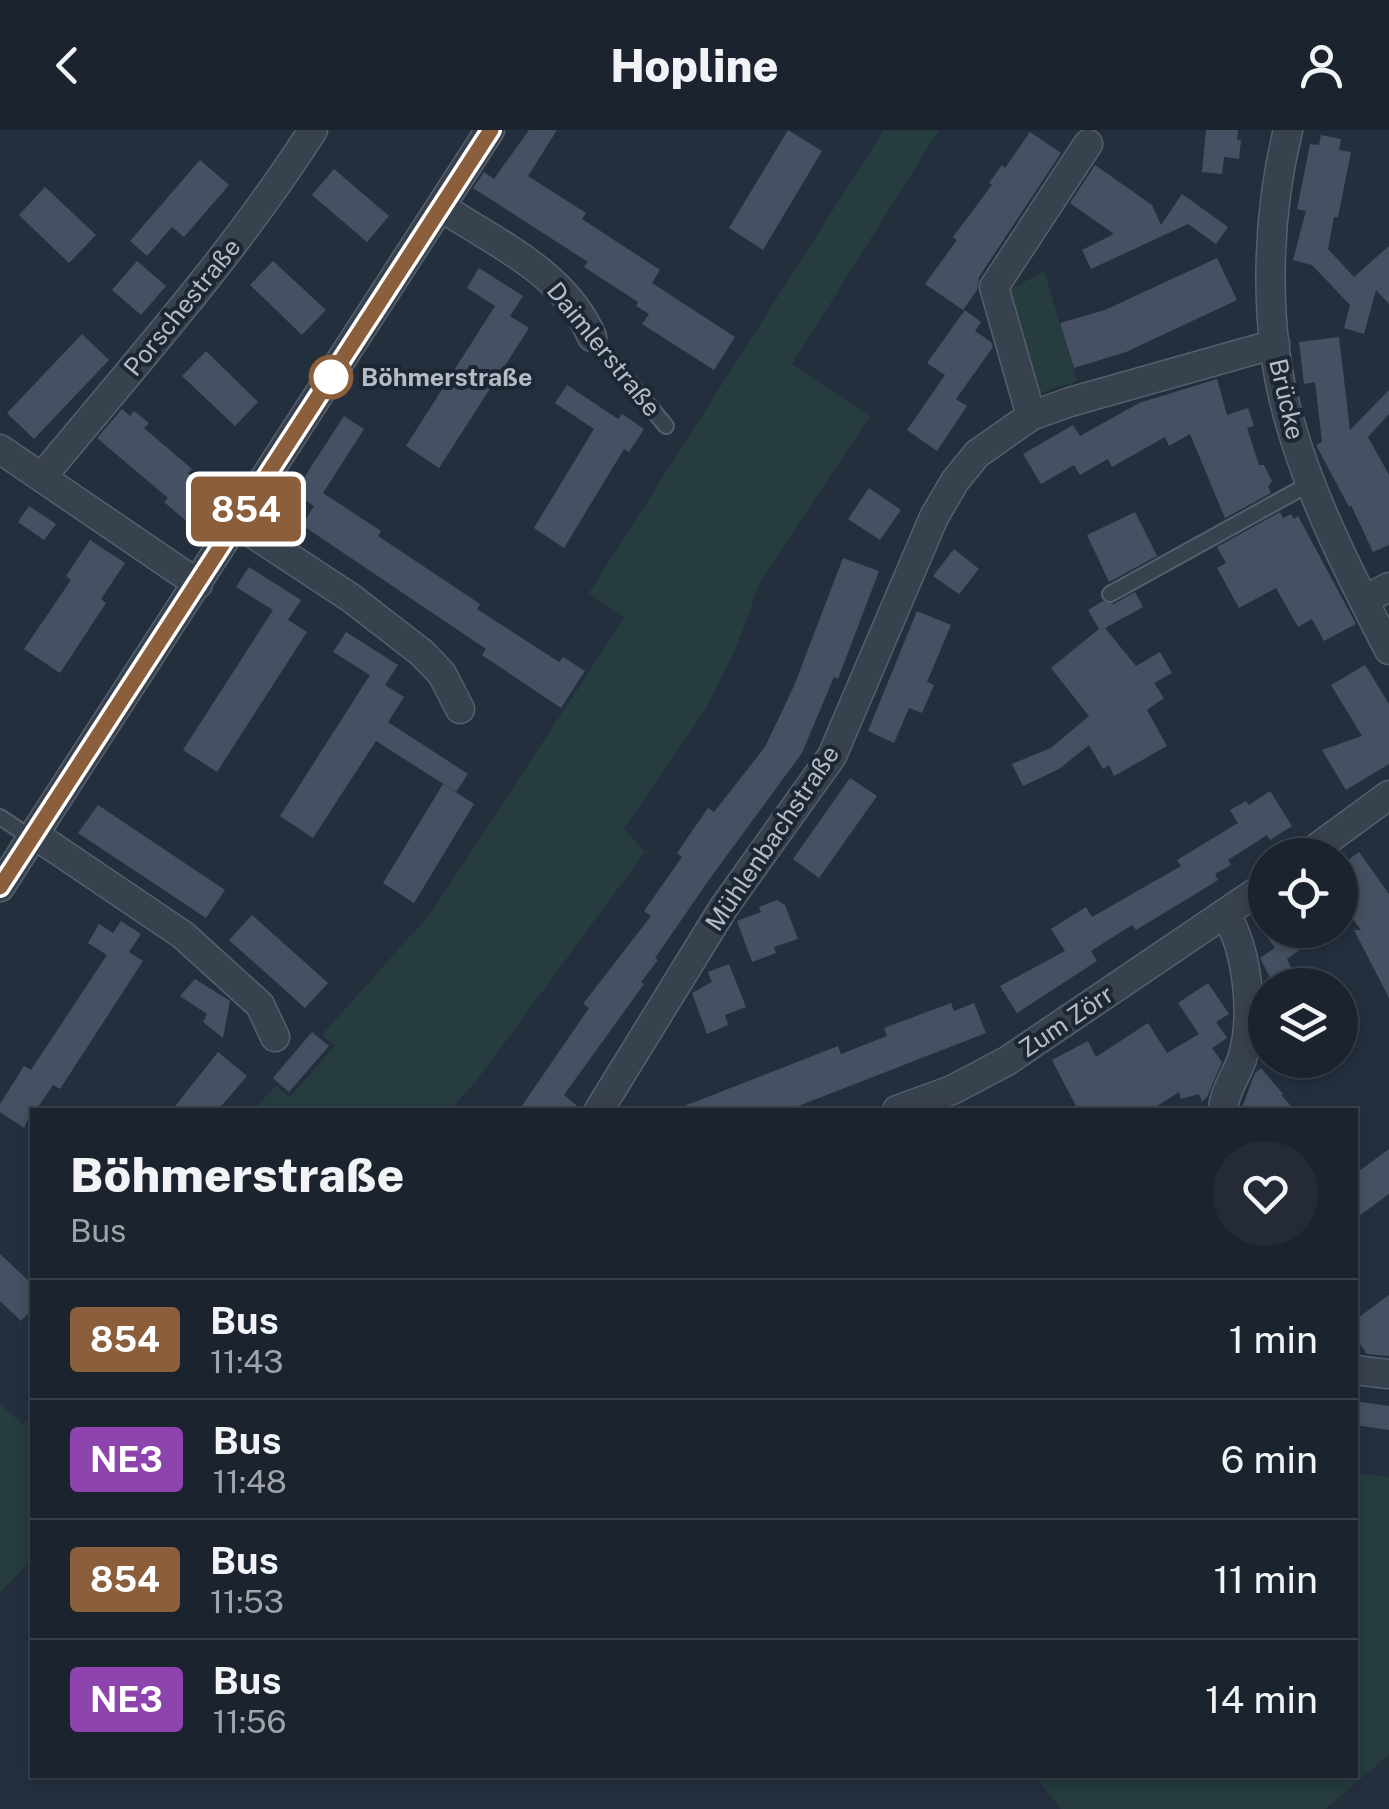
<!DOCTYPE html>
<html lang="en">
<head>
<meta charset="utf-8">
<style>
	body { margin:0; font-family:"Public Sans",sans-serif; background:#242b36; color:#f1f3f6; height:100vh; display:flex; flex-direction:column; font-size:38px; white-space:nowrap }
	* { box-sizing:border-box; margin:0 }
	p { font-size:32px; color:#a0a4aa }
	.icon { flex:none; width:55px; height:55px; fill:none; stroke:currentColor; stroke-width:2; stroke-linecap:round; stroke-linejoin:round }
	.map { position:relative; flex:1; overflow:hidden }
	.drawer { position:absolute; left:30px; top:978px; width:1328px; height:670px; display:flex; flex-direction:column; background:#1b232e; border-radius:0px; box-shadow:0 5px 15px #0003,0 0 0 2px #39404a }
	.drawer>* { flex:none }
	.badge { padding:0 20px; border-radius:8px; font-size:35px; line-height:65px }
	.tools { position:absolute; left:1248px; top:708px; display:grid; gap:20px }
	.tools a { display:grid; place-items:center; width:110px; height:110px; border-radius:50%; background:#1b232e; box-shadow:0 5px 15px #0003,0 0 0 2px #39404a; font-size:50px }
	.map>.badge { position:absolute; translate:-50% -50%; box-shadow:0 0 0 5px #fff }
	.round { display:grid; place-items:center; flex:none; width:105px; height:105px; border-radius:52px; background:#242b36 }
	.headline { display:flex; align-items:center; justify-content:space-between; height:170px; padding:0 40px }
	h1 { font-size:48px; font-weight:800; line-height:75px }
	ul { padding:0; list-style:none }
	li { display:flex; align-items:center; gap:30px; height:120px; padding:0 40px; border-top:2px solid #39404a }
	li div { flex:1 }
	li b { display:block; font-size:38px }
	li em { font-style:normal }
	li .badge { min-width:110px; font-weight:700; text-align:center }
	header { display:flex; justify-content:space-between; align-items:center; height:130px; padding:0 40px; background:#1b232e; font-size:45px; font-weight:800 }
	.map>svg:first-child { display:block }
	.green { fill:#263c3f }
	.building { fill:#455162 }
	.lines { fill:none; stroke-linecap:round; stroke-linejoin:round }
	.lane-casing { stroke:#565f6c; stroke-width:18 }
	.street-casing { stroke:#565f6c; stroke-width:31 }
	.lane { stroke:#38414e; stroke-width:14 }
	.street { stroke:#38414e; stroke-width:28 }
	.line-casing { stroke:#fff; stroke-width:22 }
	.line { stroke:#8b5e3c; stroke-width:15 }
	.stop-dot { fill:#fff; stroke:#8b5e3c; stroke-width:5 }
	.labels { text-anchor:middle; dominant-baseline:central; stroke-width:8; stroke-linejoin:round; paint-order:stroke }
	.street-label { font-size:25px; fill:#b4bcc9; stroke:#1d2633 }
	.stop-label { font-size:25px; font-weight:bold; fill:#b4bcc9; stroke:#1d2633; text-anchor:start }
</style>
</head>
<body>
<header><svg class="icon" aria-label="back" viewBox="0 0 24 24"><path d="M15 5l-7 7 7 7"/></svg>Hopline<svg class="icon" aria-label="person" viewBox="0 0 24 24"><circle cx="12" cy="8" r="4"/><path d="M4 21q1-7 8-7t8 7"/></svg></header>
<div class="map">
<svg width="1389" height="1679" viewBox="0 0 1389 1679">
	<rect width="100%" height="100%" fill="#242f3e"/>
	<g class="green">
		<polygon points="884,0 939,0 792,234 870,286 760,452 735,521 705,580 624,699 645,722 474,954 450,980 253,980 276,956 290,967 335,916 322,905 431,783 624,488 589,463"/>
		<polygon points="1044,141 1077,251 1034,265 1004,163"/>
		<polygon points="0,1274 23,1294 32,1285 32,1430 0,1462"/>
		<polygon points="1355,1343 1389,1347 1389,1625 1325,1679 1061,1679 1034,1645 1355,1645"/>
	</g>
	<g class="building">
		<polygon points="529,0 557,0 528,46 586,83 582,89 660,140 652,153 735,207 714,240 642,194 649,184 636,176 638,172 584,137 588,132 473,58 484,42 494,49"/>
		<polygon points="788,0 822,21 763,120 729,98"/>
		<polygon points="1206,0 1238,0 1237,10 1241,10 1239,29 1224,27 1222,44 1202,42"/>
		<polygon points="1030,2 1061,23 979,147 977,160 963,180 925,154 957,110 953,107 992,55 989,53 1002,35 1005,38"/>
		<polygon points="1321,5 1341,9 1339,20 1351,22 1338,87 1334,87 1328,119 1354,147 1389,116 1389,174 1376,160 1364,204 1344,198 1350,175 1312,135 1293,130 1306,81 1297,79 1310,14 1319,15"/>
		<polygon points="200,30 229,55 184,107 172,97 147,126 130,111"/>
		<polygon points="1095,35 1152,75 1161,95 1182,64 1228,97 1216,114 1188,94 1091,139 1082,120 1114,104 1070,73"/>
		<polygon points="334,39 389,86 367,112 312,65"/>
		<polygon points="45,57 96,105 69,133 19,85"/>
		<polygon points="1217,128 1237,170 1126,222 1074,238 1060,193 1105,180"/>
		<polygon points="137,131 166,156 141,185 112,160"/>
		<polygon points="273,131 326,180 302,205 250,155"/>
		<polygon points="479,138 523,166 510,186 529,198 439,338 406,316 495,176 467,158"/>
		<polygon points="965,180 981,192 975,201 991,212 993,217 956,269 967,276 937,321 907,300 945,245 927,233"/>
		<polygon points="82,204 109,230 34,309 7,283"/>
		<polygon points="1339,207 1350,300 1389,260 1389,284 1368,307 1389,345 1389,415 1373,422 1351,375 1349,377 1316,315 1322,312 1315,252 1304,254 1299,212"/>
		<polygon points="206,221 258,272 235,296 182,246"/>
		<polygon points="1217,249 1227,285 1248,278 1254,296 1247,298 1259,335 1264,335 1272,351 1268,357 1271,363 1225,388 1190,304 1169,316 1165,307 1112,337 1108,329 1080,345 1074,335 1041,354 1023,324 1073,295 1080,306 1139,273"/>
		<polygon points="567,255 618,289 622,284 644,299 629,322 624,319 564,418 534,398 594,299 555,273"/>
		<polygon points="122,279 130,286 134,281 149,293 144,298 192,339 188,343 221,370 197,400 164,372 168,368 97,308"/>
		<polygon points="344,286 364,299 323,363 381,401 378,406 480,474 477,479 559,532 563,527 585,541 561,578 482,525 486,519 302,395 314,376 294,363"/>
		<polygon points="869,358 901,380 880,410 848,389"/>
		<polygon points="29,376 56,394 44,410 18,392"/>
		<polygon points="1135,382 1157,426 1109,452 1087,405"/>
		<polygon points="1280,382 1283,388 1291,384 1294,389 1298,386 1356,494 1324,511 1312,489 1298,497 1276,458 1239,478 1217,438 1226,433 1217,417"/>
		<polygon points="90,410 125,433 101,469 106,473 60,543 24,519 71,450 66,446"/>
		<polygon points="954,419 979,439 959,464 933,446"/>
		<polygon points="843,428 879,441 838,549 834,547 802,623 711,747 655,828 658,830 641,852 644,854 564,965 582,980 519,980 589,878 583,874 651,786 644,781 682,727 677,723 708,678 714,682 765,617 794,556"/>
		<polygon points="249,437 301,470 288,490 307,502 217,642 183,620 273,480 236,457"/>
		<polygon points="1135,462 1143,477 1105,498 1136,536 1160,522 1172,543 1154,553 1164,568 1147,580 1167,616 1114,646 1109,635 1103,639 1089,615 1059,639 1023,656 1012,634 1051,618 1089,586 1051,538 1099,499 1088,480 1103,471 1114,474"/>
		<polygon points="917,481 951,495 927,552 934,555 922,583 909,578 894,613 868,601"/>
		<polygon points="346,502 398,535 385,555 404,567 388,592 468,644 456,662 376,611 313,708 280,686 370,545 333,522"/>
		<polygon points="1365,535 1389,574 1389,634 1346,660 1322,620 1362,606 1331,555"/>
		<polygon points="850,648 877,666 819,748 793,729"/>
		<polygon points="443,654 474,674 414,773 383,753"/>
		<polygon points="1270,661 1292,696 1270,710 1267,705 1228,730 1231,735 1215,744 1218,750 1197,763 1136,800 1132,795 1091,821 1097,831 1017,883 1000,856 1065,821 1051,799 1086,777 1092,787 1181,736 1177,730 1238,693 1230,680 1246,671 1249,675"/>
		<polygon points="98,675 225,760 206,788 78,703"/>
		<polygon points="1359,722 1389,764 1389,868 1354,800 1361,800 1340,772 1340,736"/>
		<polygon points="777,770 785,775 798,809 774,817 776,823 752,832 737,791 761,782 759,777"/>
		<polygon points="252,785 328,853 305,878 229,810"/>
		<polygon points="121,791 141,804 129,822 143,831 60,959 53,955 36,980 32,980 24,998 0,982 0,974 24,936 31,940 107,825 88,813 99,794 113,803"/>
		<polygon points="1262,800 1327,800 1287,829 1299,855 1274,855 1260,828 1275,818"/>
		<polygon points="729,834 746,877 725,885 728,895 707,904 692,863 712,852 708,842"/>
		<polygon points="195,849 230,871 223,908 203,892 207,884 180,866"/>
		<polygon points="1208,853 1229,884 1216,892 1227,908 1212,918 1222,932 1207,967 1202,972 1199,964 1181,969 1179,962 1151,980 1078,980 1052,930 1088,911 1096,927 1148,893 1167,923 1199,904 1178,873"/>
		<polygon points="951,873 954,881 974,873 986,903 788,980 674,980 838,916 841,924 887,906 884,898"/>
		<polygon points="312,902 329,916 289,962 273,948"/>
		<polygon points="218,922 247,946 218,980 172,980"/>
		<polygon points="1261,938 1283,964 1281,965 1295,980 1241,980 1255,943"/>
		<polygon points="1389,1019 1389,1064 1355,1089 1355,1044"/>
		<polygon points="0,1124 32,1154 32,1179 21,1191 0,1171"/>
		<polygon points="1389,1165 1389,1226 1367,1224 1355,1207 1355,1190"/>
		<polygon points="1355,1271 1389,1276 1389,1300 1355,1295"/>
	</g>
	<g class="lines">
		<g class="lane-casing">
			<g id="lane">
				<polyline points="592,207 666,296"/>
				<polyline points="1110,464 1311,353"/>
				<polyline points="0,687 33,709"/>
			</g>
		</g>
		<g class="street-casing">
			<g id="street">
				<path d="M1288,0C1266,90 1263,199 1289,289C1311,369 1351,446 1389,520"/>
				<path d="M441,77C496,113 565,143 592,207"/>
				<polyline points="1031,286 994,157 1088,14"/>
				<polyline points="0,319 198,454"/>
				<path d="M42,347C135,234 234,124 313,0"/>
				<polyline points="237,393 351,468 422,523 442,544 460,579"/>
				<polyline points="1364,470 1389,457"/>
				<polyline points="35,705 183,805 260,875 275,907"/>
				<polyline points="1307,725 1389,665"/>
				<polyline points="0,757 490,0"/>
				<polyline points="599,980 724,777 832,626 934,387 955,351 977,324 1031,286 1070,272 1275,214"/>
				<polyline points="897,980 952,960 1007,931 1265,756"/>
				<path d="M1223,980C1224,962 1236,946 1242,929C1255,888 1248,821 1226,785"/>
				<polyline points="1355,1240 1389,1244"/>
			</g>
		</g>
		<use href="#lane" class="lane"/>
		<use href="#street" class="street"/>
	</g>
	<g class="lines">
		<g class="line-casing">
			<polyline id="line" points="0,757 491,0"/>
		</g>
		<use href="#line" class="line"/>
	</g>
	<circle class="stop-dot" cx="331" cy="247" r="20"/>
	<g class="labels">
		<g class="street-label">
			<text transform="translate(182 177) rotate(-51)">Porschestraße</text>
			<text transform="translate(604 219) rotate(51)">Daimlerstraße</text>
			<text transform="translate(1287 269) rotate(77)">Brücke</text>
			<text transform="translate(772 708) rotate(-56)">Mühlenbachstraße</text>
			<text transform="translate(1066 891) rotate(-34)">Zum Zörr</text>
		</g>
		<g class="stop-label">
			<text x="361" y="247">Böhmerstraße</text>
		</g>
	</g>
</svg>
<div class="tools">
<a><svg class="icon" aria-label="locate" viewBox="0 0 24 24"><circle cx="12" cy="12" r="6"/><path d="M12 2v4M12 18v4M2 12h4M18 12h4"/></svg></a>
<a><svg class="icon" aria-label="layers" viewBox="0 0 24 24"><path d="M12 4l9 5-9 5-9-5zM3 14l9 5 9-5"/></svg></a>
</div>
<b class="badge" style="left:246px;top:379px;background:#8b5e3c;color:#fff">854</b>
<section class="drawer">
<div class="headline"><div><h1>Böhmerstraße</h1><p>Bus</p></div><a class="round"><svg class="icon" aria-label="heart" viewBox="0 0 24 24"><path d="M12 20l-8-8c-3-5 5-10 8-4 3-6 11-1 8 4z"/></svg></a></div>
<ul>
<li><span class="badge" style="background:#8b5e3c;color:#fff">854</span><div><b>Bus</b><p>11:43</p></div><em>1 min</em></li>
<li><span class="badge" style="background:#8e44ad;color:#fff">NE3</span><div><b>Bus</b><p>11:48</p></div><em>6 min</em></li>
<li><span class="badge" style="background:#8b5e3c;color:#fff">854</span><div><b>Bus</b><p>11:53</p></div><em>11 min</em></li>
<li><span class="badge" style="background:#8e44ad;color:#fff">NE3</span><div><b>Bus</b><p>11:56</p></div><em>14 min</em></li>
</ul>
</section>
</div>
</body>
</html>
